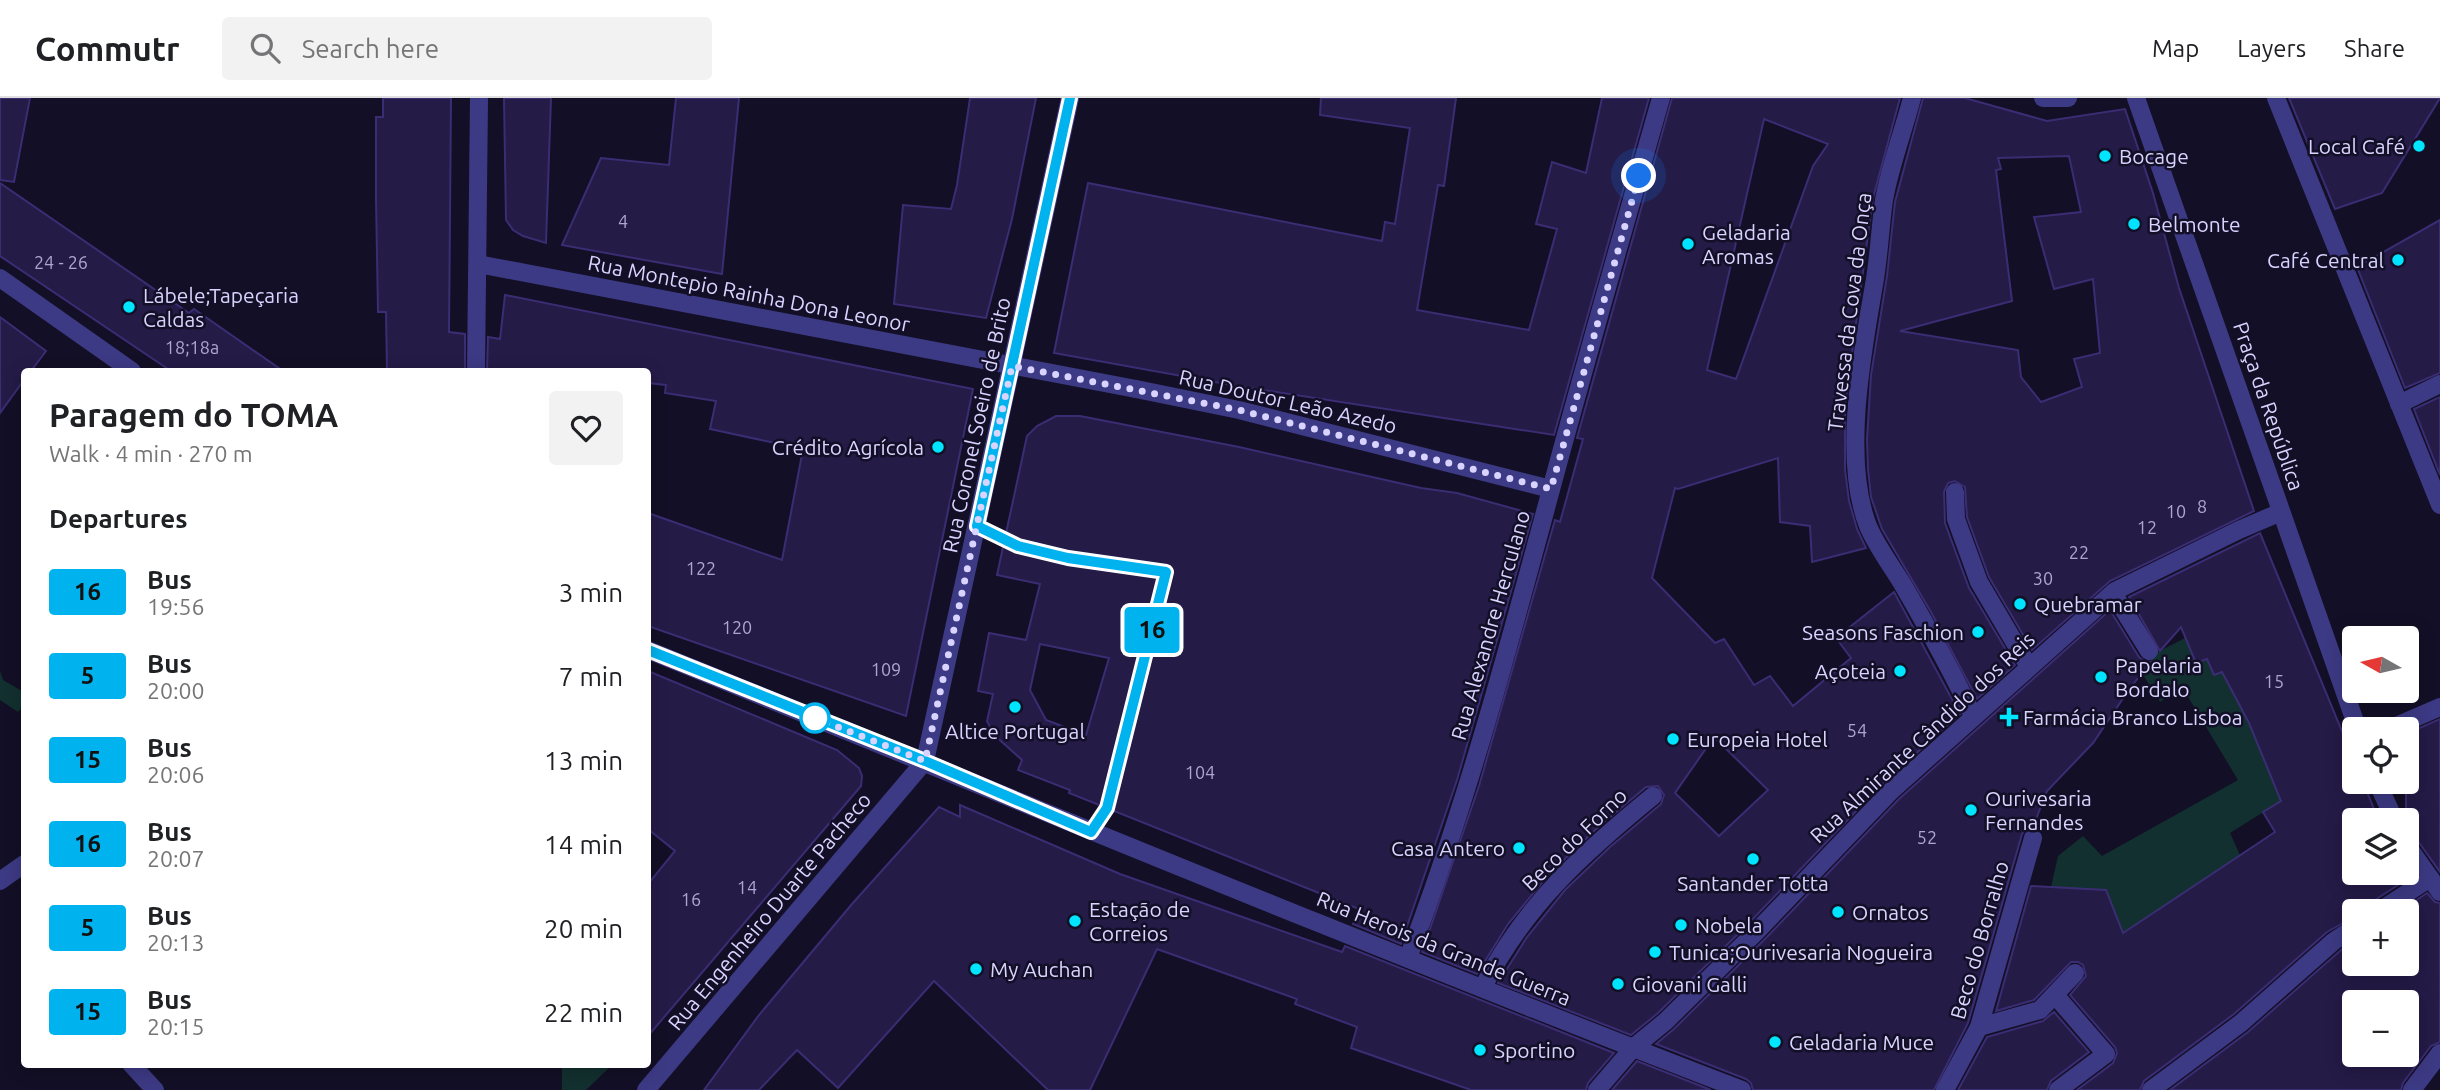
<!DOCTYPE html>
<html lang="en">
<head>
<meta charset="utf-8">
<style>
	body { margin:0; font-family:Ubuntu,sans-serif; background:#f2f2f2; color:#202124; height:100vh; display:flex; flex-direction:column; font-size:26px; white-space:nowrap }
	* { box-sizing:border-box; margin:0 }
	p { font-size:23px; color:#757577 }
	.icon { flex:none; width:38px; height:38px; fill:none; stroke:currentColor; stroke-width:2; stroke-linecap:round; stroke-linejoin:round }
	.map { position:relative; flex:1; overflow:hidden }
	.details { position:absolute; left:21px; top:270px; width:630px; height:700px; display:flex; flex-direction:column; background:#fff; border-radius:7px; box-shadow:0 4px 18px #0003 }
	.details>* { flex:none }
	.badge { padding:0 14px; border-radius:5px; font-size:24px; line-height:46px }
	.needle { width:46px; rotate:278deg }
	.fabs { position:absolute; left:2342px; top:528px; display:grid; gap:14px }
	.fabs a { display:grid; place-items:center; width:77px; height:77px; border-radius:7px; background:#fff; box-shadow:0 4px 18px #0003; font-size:35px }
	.you { position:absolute; width:35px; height:35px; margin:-18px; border:5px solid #fff; border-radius:50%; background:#1a73e8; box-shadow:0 0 0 10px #1a73e833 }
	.map>.badge { position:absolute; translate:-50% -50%; box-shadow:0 0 0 4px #fff }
	h2 { padding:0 28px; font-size:26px; line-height:63px }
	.round { display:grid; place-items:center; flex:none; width:74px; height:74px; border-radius:7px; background:#f2f2f2 }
	.head { display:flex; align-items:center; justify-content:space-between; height:119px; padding:0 28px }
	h1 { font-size:33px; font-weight:700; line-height:52px }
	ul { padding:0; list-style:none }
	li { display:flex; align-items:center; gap:21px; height:84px; padding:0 28px }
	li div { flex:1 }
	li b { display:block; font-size:26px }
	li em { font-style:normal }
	li .badge { min-width:77px; font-weight:700; text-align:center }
	header { display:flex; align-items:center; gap:42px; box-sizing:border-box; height:98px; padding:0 35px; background:#fff; border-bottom:2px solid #e0e0e0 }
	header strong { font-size:33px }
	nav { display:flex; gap:38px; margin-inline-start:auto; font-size:24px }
	.search { width:490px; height:63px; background:#f2f2f2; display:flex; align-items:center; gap:18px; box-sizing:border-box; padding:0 24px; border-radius:7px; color:#757577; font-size:26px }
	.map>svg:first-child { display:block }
	.green { fill:#12302f }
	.building { fill:#241b47; stroke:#3b2d73; stroke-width:2; fill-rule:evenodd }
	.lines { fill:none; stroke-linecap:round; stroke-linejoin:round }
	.pedestrian { stroke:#3d3a85; stroke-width:18 }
	.minor { stroke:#3d3a85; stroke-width:18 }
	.line-casing { stroke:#fff; stroke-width:16 }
	.line { stroke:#00b3ef; stroke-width:10 }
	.walk { stroke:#d9d4ff; stroke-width:7; stroke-dasharray:0 12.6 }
	.poi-dot { fill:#00e5ff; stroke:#130f26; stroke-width:2.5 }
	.stop-dot { fill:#fff; stroke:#00b3ef; stroke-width:3.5 }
	.labels { text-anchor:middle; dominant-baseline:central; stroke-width:5; stroke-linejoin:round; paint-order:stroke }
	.number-label { font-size:18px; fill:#aca6d1 }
	.poi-label { font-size:21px; fill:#d9d4ff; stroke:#130f26; text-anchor:start }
	.street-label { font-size:21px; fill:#d9d4ff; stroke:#130f26 }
</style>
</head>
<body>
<header>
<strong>Commutr</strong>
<div class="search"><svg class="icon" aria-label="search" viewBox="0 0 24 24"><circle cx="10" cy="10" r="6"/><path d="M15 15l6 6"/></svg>Search here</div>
<nav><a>Map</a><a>Layers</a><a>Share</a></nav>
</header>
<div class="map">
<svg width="2440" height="992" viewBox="0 0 2440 992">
	<rect width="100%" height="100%" fill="#130f26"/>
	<g class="green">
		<polygon points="2185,540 2196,565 2207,561 2214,576 2222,574 2249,625 2281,703 2230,735 2240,757 2088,859 2117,819 2106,792 2051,789 2058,758 2083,738 2102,758 2238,682 2182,589 2160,604 2142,575 2156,555"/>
		<polygon points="0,573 3,582 24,594 24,607 18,614 0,602"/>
		<polygon points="562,966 613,966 586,992 562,992"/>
	</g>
	<g class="building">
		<polygon points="0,0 30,0 14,84 0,82"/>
		<polygon points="383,0 451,0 449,234 465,236 465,273 387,273 386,214 378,214 376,101 376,19 383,19"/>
		<polygon points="504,0 551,0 546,145 523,138 513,132 506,122"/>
		<polygon points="676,0 739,0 722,176 562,147 601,60 669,67"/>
		<polygon points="970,0 1036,0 1012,121 986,220 894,206 903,107 951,111 957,87"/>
		<polygon points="1321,0 1456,0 1444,88 1438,87 1417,212 1529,232 1557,131 1536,126 1552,64 1586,75 1602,0 1649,0 1554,337 1237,288 1054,255 1088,85 1382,143 1385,124 1395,126 1410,30 1320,17"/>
		<path d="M1672,0H1900L1873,100L1845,307V372L1849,403L1857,431L1866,450L1812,464L1810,428L1780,424L1778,360L1678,391L1675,390L1652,480L1715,545L1724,541L1754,587L1770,578L1793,608L1851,560L1836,540L1894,494L1960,616L1883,685L1750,824L1658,915L1631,937L1498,885L1527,839L1565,792L1610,749L1661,706L1664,697L1658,688L1646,689L1595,732L1549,776L1508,826L1477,876L1422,854L1479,688L1555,422L1560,424L1583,341L1577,340ZM1764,21L1828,46L1813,68L1736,281L1707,272ZM1714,639L1768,692L1719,738L1675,695Z"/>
		<path d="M1923,0H1965L2047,23L2125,11L2153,95L2179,190L2254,413L2110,483L2032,552L1989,479L1967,419L1965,389L1955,383L1948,385L1944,394L1945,425L1969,490L2015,567L1977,601L1931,514L1882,431L1871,399L1868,371L1867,341L1871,277L1887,178L1895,104ZM2069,58L2081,114L2034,119L2054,191L2093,181L2100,255L2074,261L2082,289L2041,304L2021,279L2018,252L1900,233L2012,203L1996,72L2001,71L1998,60Z"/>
		<polygon points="2289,0 2440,0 2382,95 2335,111"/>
		<polygon points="0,85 189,215 194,211 283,273 171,273 0,158"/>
		<polygon points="2440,122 2440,275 2405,290 2357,169"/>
		<polygon points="505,197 973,291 906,618 648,528 648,415 782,462 803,351 710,331 716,303 665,295 666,287 648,285 648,273 487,273 488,239 500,241"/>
		<polygon points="0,219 46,253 31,273 24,273 24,282 0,315"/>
		<polygon points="2440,299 2440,377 2414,311"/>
		<path d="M1056,318H1080L1239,349L1421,390L1457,395L1533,416L1457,682L1401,846L1353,826L1359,811L1069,695L1070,692L1018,672L1022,662L994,637L987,623L993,596L978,593L989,535L1026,542L1040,486L997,477L1027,338L1037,328ZM1040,546L1109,560L1086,637L1046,622L1030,592Z"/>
		<polygon points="2260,435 2351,655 2345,662 2352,659 2354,662 2354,684 2363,684 2379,723 2354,723 2354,775 2401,775 2404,783 2372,804 2367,814 2354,814 2354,819 2327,834 2234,916 2144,983 2140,992 2077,992 2113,965 2117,955 2115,949 2070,897 2086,878 2083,867 2078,864 2071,864 2034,902 1996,913 2031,788 2106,792 2123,835 2275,734 2263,714 2281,703 2249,625 2222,574 2214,577 2207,561 2196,565 2181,529 2160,553 2129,499"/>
		<polygon points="2110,512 2139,559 2144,563 2151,564 2130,590 2093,645 2047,693 2033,729 2026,731 2022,736 1968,925 1934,992 1753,992 1751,985 1746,981 1656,946 1674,931 1766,840 1899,701"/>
		<polygon points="648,573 837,652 859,670 862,678 861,688 648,938 648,786 675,753 648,731"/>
		<polygon points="2440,621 2440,774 2415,739 2406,735 2406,636"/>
		<polygon points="960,707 1120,776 1342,854 1345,848 1614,955 1588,985 1586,992 1471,992 1351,950 1357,929 1295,906 1297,901 1157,851 1090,992 1048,992 934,883 838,990 797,952 759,992 704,992 759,917 852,806 939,709 960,719"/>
		<path d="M2427,795L2435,804L2440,805V944L2431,948L2403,985L2401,992H2170L2248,934L2341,852L2354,844V866H2406V814H2399ZM2354,905H2406V957H2354Z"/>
		<polygon points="2054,914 2089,954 2051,983 2047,992 1958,992 1987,939 2043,923"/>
		<polygon points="1637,963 1711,992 1612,992"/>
	</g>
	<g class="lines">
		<g class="pedestrian">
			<path d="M1912,0C1903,34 1890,68 1884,102C1880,130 1879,159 1874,187C1862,256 1842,361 1868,428C1877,449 1891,467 1903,487C1928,530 1952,573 1973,618"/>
			<polyline points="1136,291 1239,312 1551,391"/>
			<polyline points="2399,306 2440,286"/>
			<polyline points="1955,394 1956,421 1979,484 2029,569"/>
			<polyline points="2113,495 2149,553"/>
			<path d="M1408,860C1467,706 1509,547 1552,388C1587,258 1624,129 1661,0"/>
			<polyline points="2055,897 2106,956 2058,992"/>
			<polyline points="1597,992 1633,950 1666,923 1758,832 1891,693 2115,493 2239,432 2281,414"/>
			<polyline points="2412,992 2440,955"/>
		</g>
		<g class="minor">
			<polyline points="2043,0 2068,0"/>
			<polyline points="2136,0 2358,632"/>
			<polyline points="2276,0 2440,407"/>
			<polyline points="478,166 1136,291"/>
			<polyline points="0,180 132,273"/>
			<polyline points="476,273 479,0"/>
			<path d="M648,552C1012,700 1375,851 1742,992"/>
			<polyline points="2387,632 2440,609"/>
			<polyline points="2377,684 2395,723"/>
			<polyline points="2406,746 2440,794"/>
			<polyline points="0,783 24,766"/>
			<polyline points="2378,814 2430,780"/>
			<path d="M1483,889C1525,807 1582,756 1653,698"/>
			<polyline points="1979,929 2040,912 2075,875"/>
			<polyline points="131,966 155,992"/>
			<polyline points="646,992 925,663 1070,0"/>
			<polyline points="1945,992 1979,929 2033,740"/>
			<polyline points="2151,992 2241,925 2334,843 2354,830"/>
		</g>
	</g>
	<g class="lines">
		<g class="line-casing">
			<polyline id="line" points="648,552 925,663 1091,734 1107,710 1166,474 1068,460 1018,448 977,428 1070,0"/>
		</g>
		<use href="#line" class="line"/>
		<polyline class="walk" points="815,620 925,663 1012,268 1239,312 1551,391 1639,78"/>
	</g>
	<g class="poi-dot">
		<circle cx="2419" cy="48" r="7"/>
		<circle cx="2105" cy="58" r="7"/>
		<circle cx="2134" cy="126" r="7"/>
		<circle cx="1688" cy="146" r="7"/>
		<circle cx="2398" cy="162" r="7"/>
		<circle cx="129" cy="209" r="7"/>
		<circle cx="938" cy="349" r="7"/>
		<circle cx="2020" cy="506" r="7"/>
		<circle cx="1978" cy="534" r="7"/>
		<circle cx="1900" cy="573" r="7"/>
		<circle cx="2101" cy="579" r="7"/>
		<circle cx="1015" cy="609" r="7"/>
		<path d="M2005.5 608.5h7v7h7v7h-7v7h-7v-7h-7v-7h7z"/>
		<circle cx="1673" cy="641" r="7"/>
		<circle cx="1971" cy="712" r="7"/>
		<circle cx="1519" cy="750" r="7"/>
		<circle cx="1753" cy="761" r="7"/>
		<circle cx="1838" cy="814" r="7"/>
		<circle cx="1075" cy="823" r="7"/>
		<circle cx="1681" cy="827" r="7"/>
		<circle cx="1655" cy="854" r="7"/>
		<circle cx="976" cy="871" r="7"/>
		<circle cx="1618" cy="886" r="7"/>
		<circle cx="1775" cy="944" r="7"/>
		<circle cx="1480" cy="952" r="7"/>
	</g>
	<circle class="stop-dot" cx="815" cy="620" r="14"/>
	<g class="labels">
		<g class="number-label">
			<text x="623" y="123">4</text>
			<text x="61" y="164">24 - 26</text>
			<text x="192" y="249">18;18a</text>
			<text x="2202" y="408">8</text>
			<text x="2176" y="413">10</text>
			<text x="2147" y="429">12</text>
			<text x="2079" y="454">22</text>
			<text x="701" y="470">122</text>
			<text x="2043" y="480">30</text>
			<text x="737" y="529">120</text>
			<text x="886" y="571">109</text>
			<text x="2274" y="583">15</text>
			<text x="1857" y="632">54</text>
			<text x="1200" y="674">104</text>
			<text x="1927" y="739">52</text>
			<text x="747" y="789">14</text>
			<text x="691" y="801">16</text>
		</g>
		<g class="poi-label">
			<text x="2405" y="48" text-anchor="end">Local Café</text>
			<text x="2119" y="58">Bocage</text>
			<text x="2148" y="126">Belmonte</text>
			<text x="1702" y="134">Geladaria<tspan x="1702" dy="24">Aromas</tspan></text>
			<text x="2384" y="162" text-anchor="end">Café Central</text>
			<text x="143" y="197">Lábele;Tapeçaria<tspan x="143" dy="24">Caldas</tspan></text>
			<text x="924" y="349" text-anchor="end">Crédito Agrícola</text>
			<text x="2034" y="506">Quebramar</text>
			<text x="1964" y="534" text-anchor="end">Seasons Faschion</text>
			<text x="2115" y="567">Papelaria<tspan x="2115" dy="24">Bordalo</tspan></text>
			<text x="1886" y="573" text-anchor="end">Açoteia</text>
			<text x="2023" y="619">Farmácia Branco Lisboa</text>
			<text x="1015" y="633" text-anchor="middle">Altice Portugal</text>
			<text x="1687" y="641">Europeia Hotel</text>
			<text x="1985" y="700">Ourivesaria<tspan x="1985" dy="24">Fernandes</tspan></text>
			<text x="1505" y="750" text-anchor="end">Casa Antero</text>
			<text x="1753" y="785" text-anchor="middle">Santander Totta</text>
			<text x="1089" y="811">Estação de<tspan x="1089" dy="24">Correios</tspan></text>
			<text x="1852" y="814">Ornatos</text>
			<text x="1695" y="827">Nobela</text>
			<text x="1669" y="854">Tunica;Ourivesaria Nogueira</text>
			<text x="990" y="871">My Auchan</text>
			<text x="1632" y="886">Giovani Galli</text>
			<text x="1789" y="944">Geladaria Muce</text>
			<text x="1494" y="952">Sportino</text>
		</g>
		<g class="street-label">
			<text transform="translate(749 195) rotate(11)">Rua Montepio Rainha Dona Leonor</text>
			<text transform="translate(1849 214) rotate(-83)">Travessa da Cova da Onça</text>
			<text transform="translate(1288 303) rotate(13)">Rua Doutor Leão Azedo</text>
			<text transform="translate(2269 308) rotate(71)">Praça da República</text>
			<text transform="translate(976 327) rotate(-78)">Rua Coronel Soeiro de Brito</text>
			<text transform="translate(1490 527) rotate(-74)">Rua Alexandre Herculano</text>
			<text transform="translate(1922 639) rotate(-43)">Rua Almirante Cândido dos Reis</text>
			<text transform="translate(1574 741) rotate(-44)">Beco do Forno</text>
			<text transform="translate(769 813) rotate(-50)">Rua Engenheiro Duarte Pacheco</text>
			<text transform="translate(1979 842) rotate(-74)">Beco do Borralho</text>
			<text transform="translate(1444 850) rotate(22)">Rua Herois da Grande Guerra</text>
		</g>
	</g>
</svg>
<div class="fabs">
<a><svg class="needle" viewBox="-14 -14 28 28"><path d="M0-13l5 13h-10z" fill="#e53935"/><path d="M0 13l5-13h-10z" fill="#757577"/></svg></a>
<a><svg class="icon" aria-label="locate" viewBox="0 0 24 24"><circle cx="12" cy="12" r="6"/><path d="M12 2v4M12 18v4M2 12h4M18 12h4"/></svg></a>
<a><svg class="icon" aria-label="layers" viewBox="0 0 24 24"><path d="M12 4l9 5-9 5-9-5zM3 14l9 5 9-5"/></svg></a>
<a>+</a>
<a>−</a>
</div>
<div class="you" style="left:1639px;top:78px"></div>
<b class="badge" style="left:1152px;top:532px;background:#00b3ef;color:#111">16</b>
<section class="details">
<div class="head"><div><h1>Paragem do TOMA</h1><p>Walk · 4 min · 270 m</p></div><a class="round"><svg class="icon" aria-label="heart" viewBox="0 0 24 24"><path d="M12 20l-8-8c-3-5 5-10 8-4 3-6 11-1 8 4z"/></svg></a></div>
<h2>Departures</h2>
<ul>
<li><span class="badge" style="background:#00b3ef;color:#111">16</span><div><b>Bus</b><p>19:56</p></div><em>3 min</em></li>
<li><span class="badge" style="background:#00b3ef;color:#111">5</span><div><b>Bus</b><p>20:00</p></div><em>7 min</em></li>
<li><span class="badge" style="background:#00b3ef;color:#111">15</span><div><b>Bus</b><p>20:06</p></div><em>13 min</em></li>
<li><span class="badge" style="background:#00b3ef;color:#111">16</span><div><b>Bus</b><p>20:07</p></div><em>14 min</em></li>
<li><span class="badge" style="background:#00b3ef;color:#111">5</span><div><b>Bus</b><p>20:13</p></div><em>20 min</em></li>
<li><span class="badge" style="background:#00b3ef;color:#111">15</span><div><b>Bus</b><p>20:15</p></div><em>22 min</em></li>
</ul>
</section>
</div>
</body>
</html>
